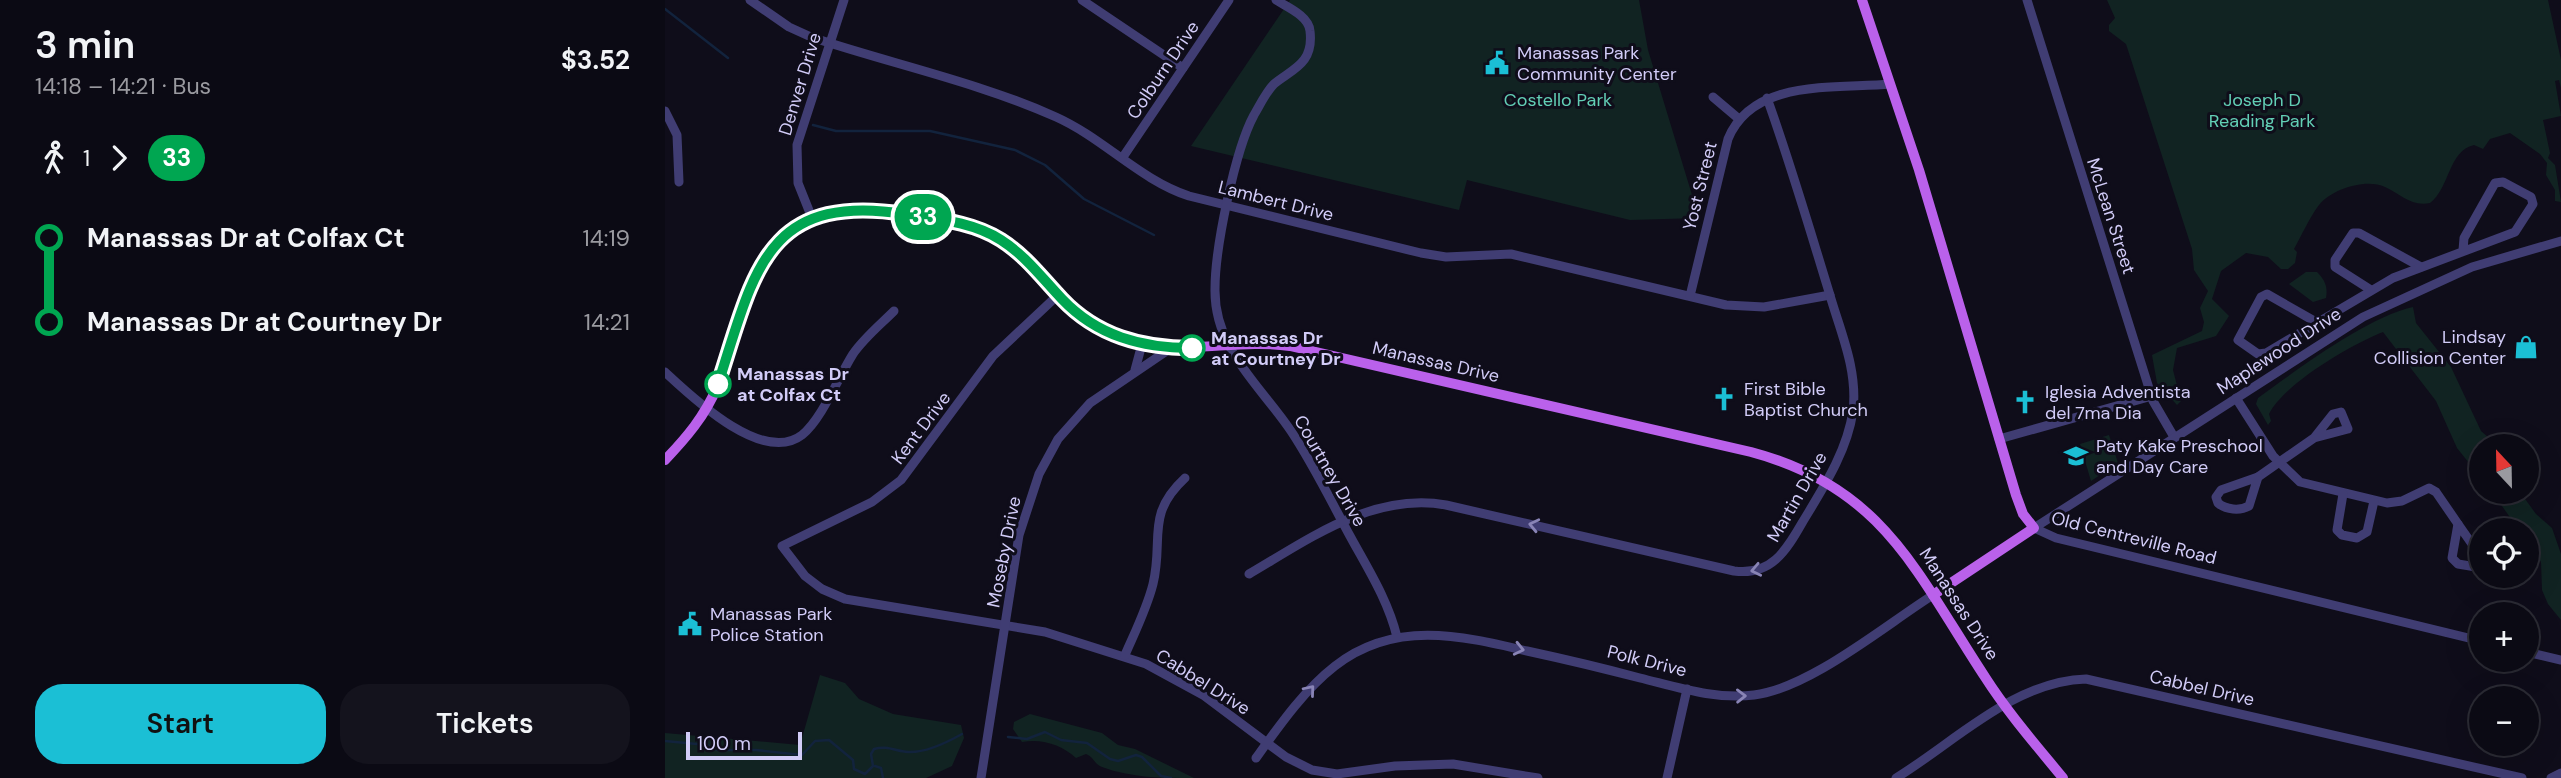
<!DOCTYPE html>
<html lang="en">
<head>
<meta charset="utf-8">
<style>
	body { margin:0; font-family:"DM Sans",sans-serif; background:#14131d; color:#f1f3f6; height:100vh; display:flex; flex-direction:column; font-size:26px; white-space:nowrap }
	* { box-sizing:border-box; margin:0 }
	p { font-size:23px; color:#9a9aa0 }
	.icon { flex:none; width:38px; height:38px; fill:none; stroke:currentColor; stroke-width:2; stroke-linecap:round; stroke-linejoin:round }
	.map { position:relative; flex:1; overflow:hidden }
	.details { display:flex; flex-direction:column; background:#0b0a14; width:665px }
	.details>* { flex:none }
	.badge { padding:0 14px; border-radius:23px; font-size:24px; line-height:46px }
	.needle { width:46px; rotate:338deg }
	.fabs { position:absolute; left:1804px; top:434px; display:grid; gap:14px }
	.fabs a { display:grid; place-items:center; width:70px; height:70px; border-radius:50%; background:#0b0a14; box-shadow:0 7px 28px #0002,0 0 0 2px #2b2b34; font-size:35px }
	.scale { position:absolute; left:21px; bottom:18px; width:116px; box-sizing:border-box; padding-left:7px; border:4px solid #d2ccf8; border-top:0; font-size:19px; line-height:24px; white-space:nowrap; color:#d2ccf8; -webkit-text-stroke:5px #0f0d1a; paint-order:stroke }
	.map>.badge { position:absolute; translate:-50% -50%; box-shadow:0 0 0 4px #fff }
	.legs { display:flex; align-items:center; gap:10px; height:77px; padding:0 35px; font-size:23px }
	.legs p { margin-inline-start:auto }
	.head { display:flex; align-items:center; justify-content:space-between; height:119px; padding:0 35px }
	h1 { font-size:38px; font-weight:600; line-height:52px }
	.button { display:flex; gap:14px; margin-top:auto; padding:14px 35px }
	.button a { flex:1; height:80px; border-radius:28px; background:#1bbfd5; color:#111; font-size:28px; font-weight:600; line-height:80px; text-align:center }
	.button a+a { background:#14131d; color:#f1f3f6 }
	ul { padding:0 35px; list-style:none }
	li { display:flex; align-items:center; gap:24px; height:84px; font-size:26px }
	li i { display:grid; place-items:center; width:10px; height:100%; margin:0 9px; background:currentColor }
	li i::after { content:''; width:18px; height:18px; margin:-9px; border:5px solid; border-radius:50%; background:#0b0a14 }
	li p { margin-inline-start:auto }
	li:first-child i { background:linear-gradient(#0000 50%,currentColor 0) }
	li:last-child i { background:linear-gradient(currentColor 50%,#0000 0) }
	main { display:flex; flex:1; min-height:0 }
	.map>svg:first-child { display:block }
	.green { fill:#112322 }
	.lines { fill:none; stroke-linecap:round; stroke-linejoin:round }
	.stream { stroke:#12233d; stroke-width:2.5 }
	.minor { stroke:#403d73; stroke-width:9 }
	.major { stroke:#ba61eb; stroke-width:10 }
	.oneway { stroke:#8984b6 }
	.line-1-casing { stroke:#fff; stroke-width:16 }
	.line-1 { stroke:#00a651; stroke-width:10 }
	.stop-1-dot { fill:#fff; stroke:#00a651; stroke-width:3.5 }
	.labels { text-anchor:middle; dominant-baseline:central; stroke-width:6; stroke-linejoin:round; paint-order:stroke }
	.poi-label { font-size:18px; fill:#d2ccf8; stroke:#0f0d1a; text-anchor:start }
	.street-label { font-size:18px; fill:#d2ccf8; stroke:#0f0d1a }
	.park-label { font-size:18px; fill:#62ceb5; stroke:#0f0d1a }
	.stop-label { font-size:18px; font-weight:bold; fill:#d2ccf8; stroke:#0f0d1a; text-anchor:start }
</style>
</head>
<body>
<main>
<section class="details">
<div class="head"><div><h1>3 min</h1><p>14:18 – 14:21 · Bus</p></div><b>$3.52</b></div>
<div class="legs"><svg class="icon" aria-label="walk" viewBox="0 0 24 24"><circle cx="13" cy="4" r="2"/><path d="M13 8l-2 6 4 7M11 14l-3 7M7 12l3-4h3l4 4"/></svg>1<svg class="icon" aria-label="forward" viewBox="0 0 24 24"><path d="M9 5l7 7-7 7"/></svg><b class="badge" style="background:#00a651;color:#fff">33</b></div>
<ul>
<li><i style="color:#00a651"></i><b>Manassas Dr at Colfax Ct</b><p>14:19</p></li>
<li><i style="color:#00a651"></i><b>Manassas Dr at Courtney Dr</b><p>14:21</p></li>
</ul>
<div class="button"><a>Start</a><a>Tickets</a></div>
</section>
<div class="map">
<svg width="1896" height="778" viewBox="0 0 1896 778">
	<rect width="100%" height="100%" fill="#0f0d1a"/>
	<g class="green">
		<polygon points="625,0 974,0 983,50 1034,218 965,220 802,180 794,210 526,146"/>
		<path d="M1442,0H1883L1896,60V88L1894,80L1890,81L1896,116L1878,120L1885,153L1883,158L1890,165L1896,202L1890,201V190L1881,175L1882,163L1875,154L1845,133L1825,139L1818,149L1809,145C1783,151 1785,188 1765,203C1746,207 1736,194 1720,187C1701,178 1667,189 1654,205C1644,218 1637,235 1629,249L1632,252L1630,263L1623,269H1616L1603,257L1581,253L1556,271L1547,299L1564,316L1551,336L1512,348L1508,370L1516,401L1512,405L1492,383L1487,355L1537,331L1539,322L1535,308L1543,291L1529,270L1527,249L1461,44L1444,31V25L1450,18Z"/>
		<path d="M1641,272H1652C1660,280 1663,287 1661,298L1648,302L1624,284Z"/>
		<path d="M1748,307L1751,323L1786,367L1816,431L1833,446H1816V478L1792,448L1771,401L1718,332C1685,345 1619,384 1604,414L1606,421L1603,425L1591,404L1593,398C1633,369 1702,317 1748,307Z"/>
		<polygon points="1444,435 1453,463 1426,481 1415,444"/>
		<polygon points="1827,492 1855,492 1871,514 1887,528 1896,554 1896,620 1883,604 1877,590 1876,562 1862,541 1862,530 1854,530"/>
		<polygon points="155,675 180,683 194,699 228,714 296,725 299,738 287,766 261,778 0,778 0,733 135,745"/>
		<path d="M365,714L437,733L453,745L470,749L529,778C496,778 467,778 437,767C429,764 429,757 421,754L411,758C397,745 377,738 357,742L348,729L349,722Z"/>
	</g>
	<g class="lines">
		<g class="stream">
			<polyline points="0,9 63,58"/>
			<polyline points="148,125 171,131 265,131 350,150 380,165 419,199 489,235"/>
			<polyline points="343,737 362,739 380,732 396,740 422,743 445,759 453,761 471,755 477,757 496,776 506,778"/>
			<path d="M0,741L42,745L53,750H91L137,755L150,741L164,740L188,760L189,769L200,774L208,766L206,754L209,749C222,745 230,751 243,752C261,753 281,743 297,734"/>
			<polyline points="210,766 216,768 218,778"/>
		</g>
		<g class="minor">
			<path d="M85,0L124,27L146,37C227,64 313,82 391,117C438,138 475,180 524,196L756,253L781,257L846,254L1061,305L1099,307L1165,295"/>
			<polyline points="417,0 518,68"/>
			<path d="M611,0C622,7 644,16 645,31C649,64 627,69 609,84C601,92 595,105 589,115C570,150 550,248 550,289C549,349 595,385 626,431C648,464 666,501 685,536C703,569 723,600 732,637"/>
			<polyline points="1362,0 1488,401 1509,437"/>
			<polyline points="1048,97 1074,119"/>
			<polyline points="0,111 12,135 14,182"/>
			<polyline points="458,157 564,0"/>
			<polyline points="147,218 133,183 132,145 179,0"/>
			<polyline points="1706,290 1670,267 1670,260 1688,233 1694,233 1756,267"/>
			<polyline points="393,295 328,356 236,480 207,502 117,546 140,576 157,589 180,599 380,632 481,664 538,695 621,757 647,770 672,774 730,766 788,764 873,778"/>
			<path d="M1025,296L1063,139C1088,78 1171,89 1225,84"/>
			<polyline points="1651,322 1602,294 1596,297 1573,340 1593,354 1601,353 1728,278 1850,232 1868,204 1866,197 1838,182 1830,183 1799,238 1798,250"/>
			<polyline points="470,370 477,344"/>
			<path d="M0,372C28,398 98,465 137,435C157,419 174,376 188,354C199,338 215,325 229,311"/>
			<polyline points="1571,398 1608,456 1635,482 1722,503 1737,501 1764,488 1771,492 1793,524"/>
			<polyline points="1334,439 1487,396"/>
			<polyline points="1593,477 1649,438 1668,414 1676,412 1683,429 1649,438"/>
			<path d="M1593,477L1584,506C1575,511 1561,510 1553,503L1551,497L1556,490Z"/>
			<polyline points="1678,494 1672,530 1677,535 1692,538 1702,532 1709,501"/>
			<polyline points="1816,557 1793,524 1787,558 1793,564 1811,567 1816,564"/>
			<path d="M584,574C644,539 708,492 781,505L1069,571C1106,576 1121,551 1137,523C1158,488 1182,452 1188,411C1193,369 1175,331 1164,292C1144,227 1125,162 1102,98"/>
			<polyline points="1816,641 1391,538 1369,528 1698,317 1807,267 1896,241"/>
			<polyline points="1862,652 1896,660"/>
			<path d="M460,655C470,632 482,608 488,584C499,539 480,515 520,478"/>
			<path d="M591,758C614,726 639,690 670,666C729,620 794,635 862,651C899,659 937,668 975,678C1012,687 1051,700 1089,695C1145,688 1219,626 1268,595"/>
			<polyline points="316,778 354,535 374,474 393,439 425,403 506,348"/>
			<polyline points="1002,778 1022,689"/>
			<path d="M1231,778C1290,742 1349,681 1421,679L1857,778"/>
			<polyline points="1886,778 1896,773"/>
		</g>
		<g class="major">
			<polyline points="1197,0 1254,170 1351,495 1358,514 1369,528 1268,595"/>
			<path d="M0,460C21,438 40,416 52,387C71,341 75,283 109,245C148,202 201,208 253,216C289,222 322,229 351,251C390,281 406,320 457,338C511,358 568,338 625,346L1086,452C1218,487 1251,572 1320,677C1343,713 1371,745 1398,778"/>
		</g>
	</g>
	<defs><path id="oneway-chevron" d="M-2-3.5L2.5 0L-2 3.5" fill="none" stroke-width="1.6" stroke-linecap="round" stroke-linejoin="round" transform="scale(1.75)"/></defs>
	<g class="oneway">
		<use href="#oneway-chevron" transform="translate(869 525) rotate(-167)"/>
		<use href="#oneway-chevron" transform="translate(1091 570) rotate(168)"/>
		<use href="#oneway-chevron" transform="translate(854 649) rotate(13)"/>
		<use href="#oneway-chevron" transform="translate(645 690) rotate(-50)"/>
		<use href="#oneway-chevron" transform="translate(1076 696) rotate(-1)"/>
	</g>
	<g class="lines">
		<g class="line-1-casing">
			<path id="line-1" d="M53,384C89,274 99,192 240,214C272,219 308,222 336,240C361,256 377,278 397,299C432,336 477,348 527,348"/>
		</g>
		<use href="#line-1" class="line-1"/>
	</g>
	<defs>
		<g id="civic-bare" transform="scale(1.89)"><path d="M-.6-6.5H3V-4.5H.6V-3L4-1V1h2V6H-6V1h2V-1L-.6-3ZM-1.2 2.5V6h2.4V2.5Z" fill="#1bbfd5" stroke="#0f0d1a" stroke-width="2.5" paint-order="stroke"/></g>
		<g id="shop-bare" transform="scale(1.89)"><path d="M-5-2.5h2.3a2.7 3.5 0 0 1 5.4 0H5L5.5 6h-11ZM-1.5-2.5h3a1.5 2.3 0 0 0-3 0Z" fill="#1bbfd5" stroke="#0f0d1a" stroke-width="2.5" paint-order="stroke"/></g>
		<g id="church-bare" transform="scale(1.89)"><path d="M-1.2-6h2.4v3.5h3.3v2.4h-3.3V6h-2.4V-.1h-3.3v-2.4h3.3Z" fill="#1bbfd5" stroke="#0f0d1a" stroke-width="2.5" paint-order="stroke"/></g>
		<g id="school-bare" transform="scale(1.89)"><path d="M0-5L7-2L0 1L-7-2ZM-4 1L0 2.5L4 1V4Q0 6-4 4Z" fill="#1bbfd5" stroke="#0f0d1a" stroke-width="2.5" paint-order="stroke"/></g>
	</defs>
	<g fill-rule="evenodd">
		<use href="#civic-bare" x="832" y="63"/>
		<use href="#shop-bare" x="1861" y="347"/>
		<use href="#church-bare" x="1059" y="399"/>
		<use href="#church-bare" x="1360" y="402"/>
		<use href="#school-bare" x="1411" y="456"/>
		<use href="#civic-bare" x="25" y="624"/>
	</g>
	<g class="stop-1-dot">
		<circle cx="527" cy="348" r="12"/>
		<circle cx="53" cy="384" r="12"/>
	</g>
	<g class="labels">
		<g class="poi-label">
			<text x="852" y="53">Manassas Park<tspan x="852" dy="21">Community Center</tspan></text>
			<text x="1841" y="337" text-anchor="end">Lindsay<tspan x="1841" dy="21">Collision Center</tspan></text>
			<text x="1079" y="389">First Bible<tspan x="1079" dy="21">Baptist Church</tspan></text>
			<text x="1380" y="392">Iglesia Adventista<tspan x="1380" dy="21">del 7ma Dia</tspan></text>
			<text x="1431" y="446">Paty Kake Preschool<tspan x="1431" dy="21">and Day Care</tspan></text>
			<text x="45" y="614">Manassas Park<tspan x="45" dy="21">Police Station</tspan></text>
		</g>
		<g class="street-label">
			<text transform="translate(498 70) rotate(-56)">Colburn Drive</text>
			<text transform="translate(135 84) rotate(-73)">Denver Drive</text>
			<text transform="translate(1035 186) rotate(-76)">Yost Street</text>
			<text transform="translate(611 201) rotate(14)">Lambert Drive</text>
			<text transform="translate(1446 216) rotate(72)">McLean Street</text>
			<text transform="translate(1614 351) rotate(-33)">Maplewood Drive</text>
			<text transform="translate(771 362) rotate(13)">Manassas Drive</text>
			<text transform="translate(256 428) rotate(-53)">Kent Drive</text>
			<text transform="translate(665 471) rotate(60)">Courtney Drive</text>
			<text transform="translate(1132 497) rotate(-60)">Martin Drive</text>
			<text transform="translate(1469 538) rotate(14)">Old Centreville Road</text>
			<text transform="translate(339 552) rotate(-79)">Moseby Drive</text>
			<text transform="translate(1294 604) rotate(57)">Manassas Drive</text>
			<text transform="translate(982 661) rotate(14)">Polk Drive</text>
			<text transform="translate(538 682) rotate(32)">Cabbel Drive</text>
			<text transform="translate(1537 688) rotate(13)">Cabbel Drive</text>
		</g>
		<g class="park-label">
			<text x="893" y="100">Costello Park</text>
			<text x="1597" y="100">Joseph D<tspan x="1597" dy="21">Reading Park</tspan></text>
		</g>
		<g class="stop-label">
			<text x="546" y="338">Manassas Dr<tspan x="546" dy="21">at Courtney Dr</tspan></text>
			<text x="72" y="374">Manassas Dr<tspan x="72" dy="21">at Colfax Ct</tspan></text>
		</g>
	</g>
</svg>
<div class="fabs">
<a><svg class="needle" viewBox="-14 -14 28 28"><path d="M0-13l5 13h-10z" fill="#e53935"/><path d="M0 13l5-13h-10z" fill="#9a9aa0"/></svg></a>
<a><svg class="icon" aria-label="locate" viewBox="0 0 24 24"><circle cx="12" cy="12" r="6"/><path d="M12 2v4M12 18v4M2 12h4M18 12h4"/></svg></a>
<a>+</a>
<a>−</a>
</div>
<div class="scale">100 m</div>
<b class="badge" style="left:258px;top:217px;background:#00a651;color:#fff">33</b>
</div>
</main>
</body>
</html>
